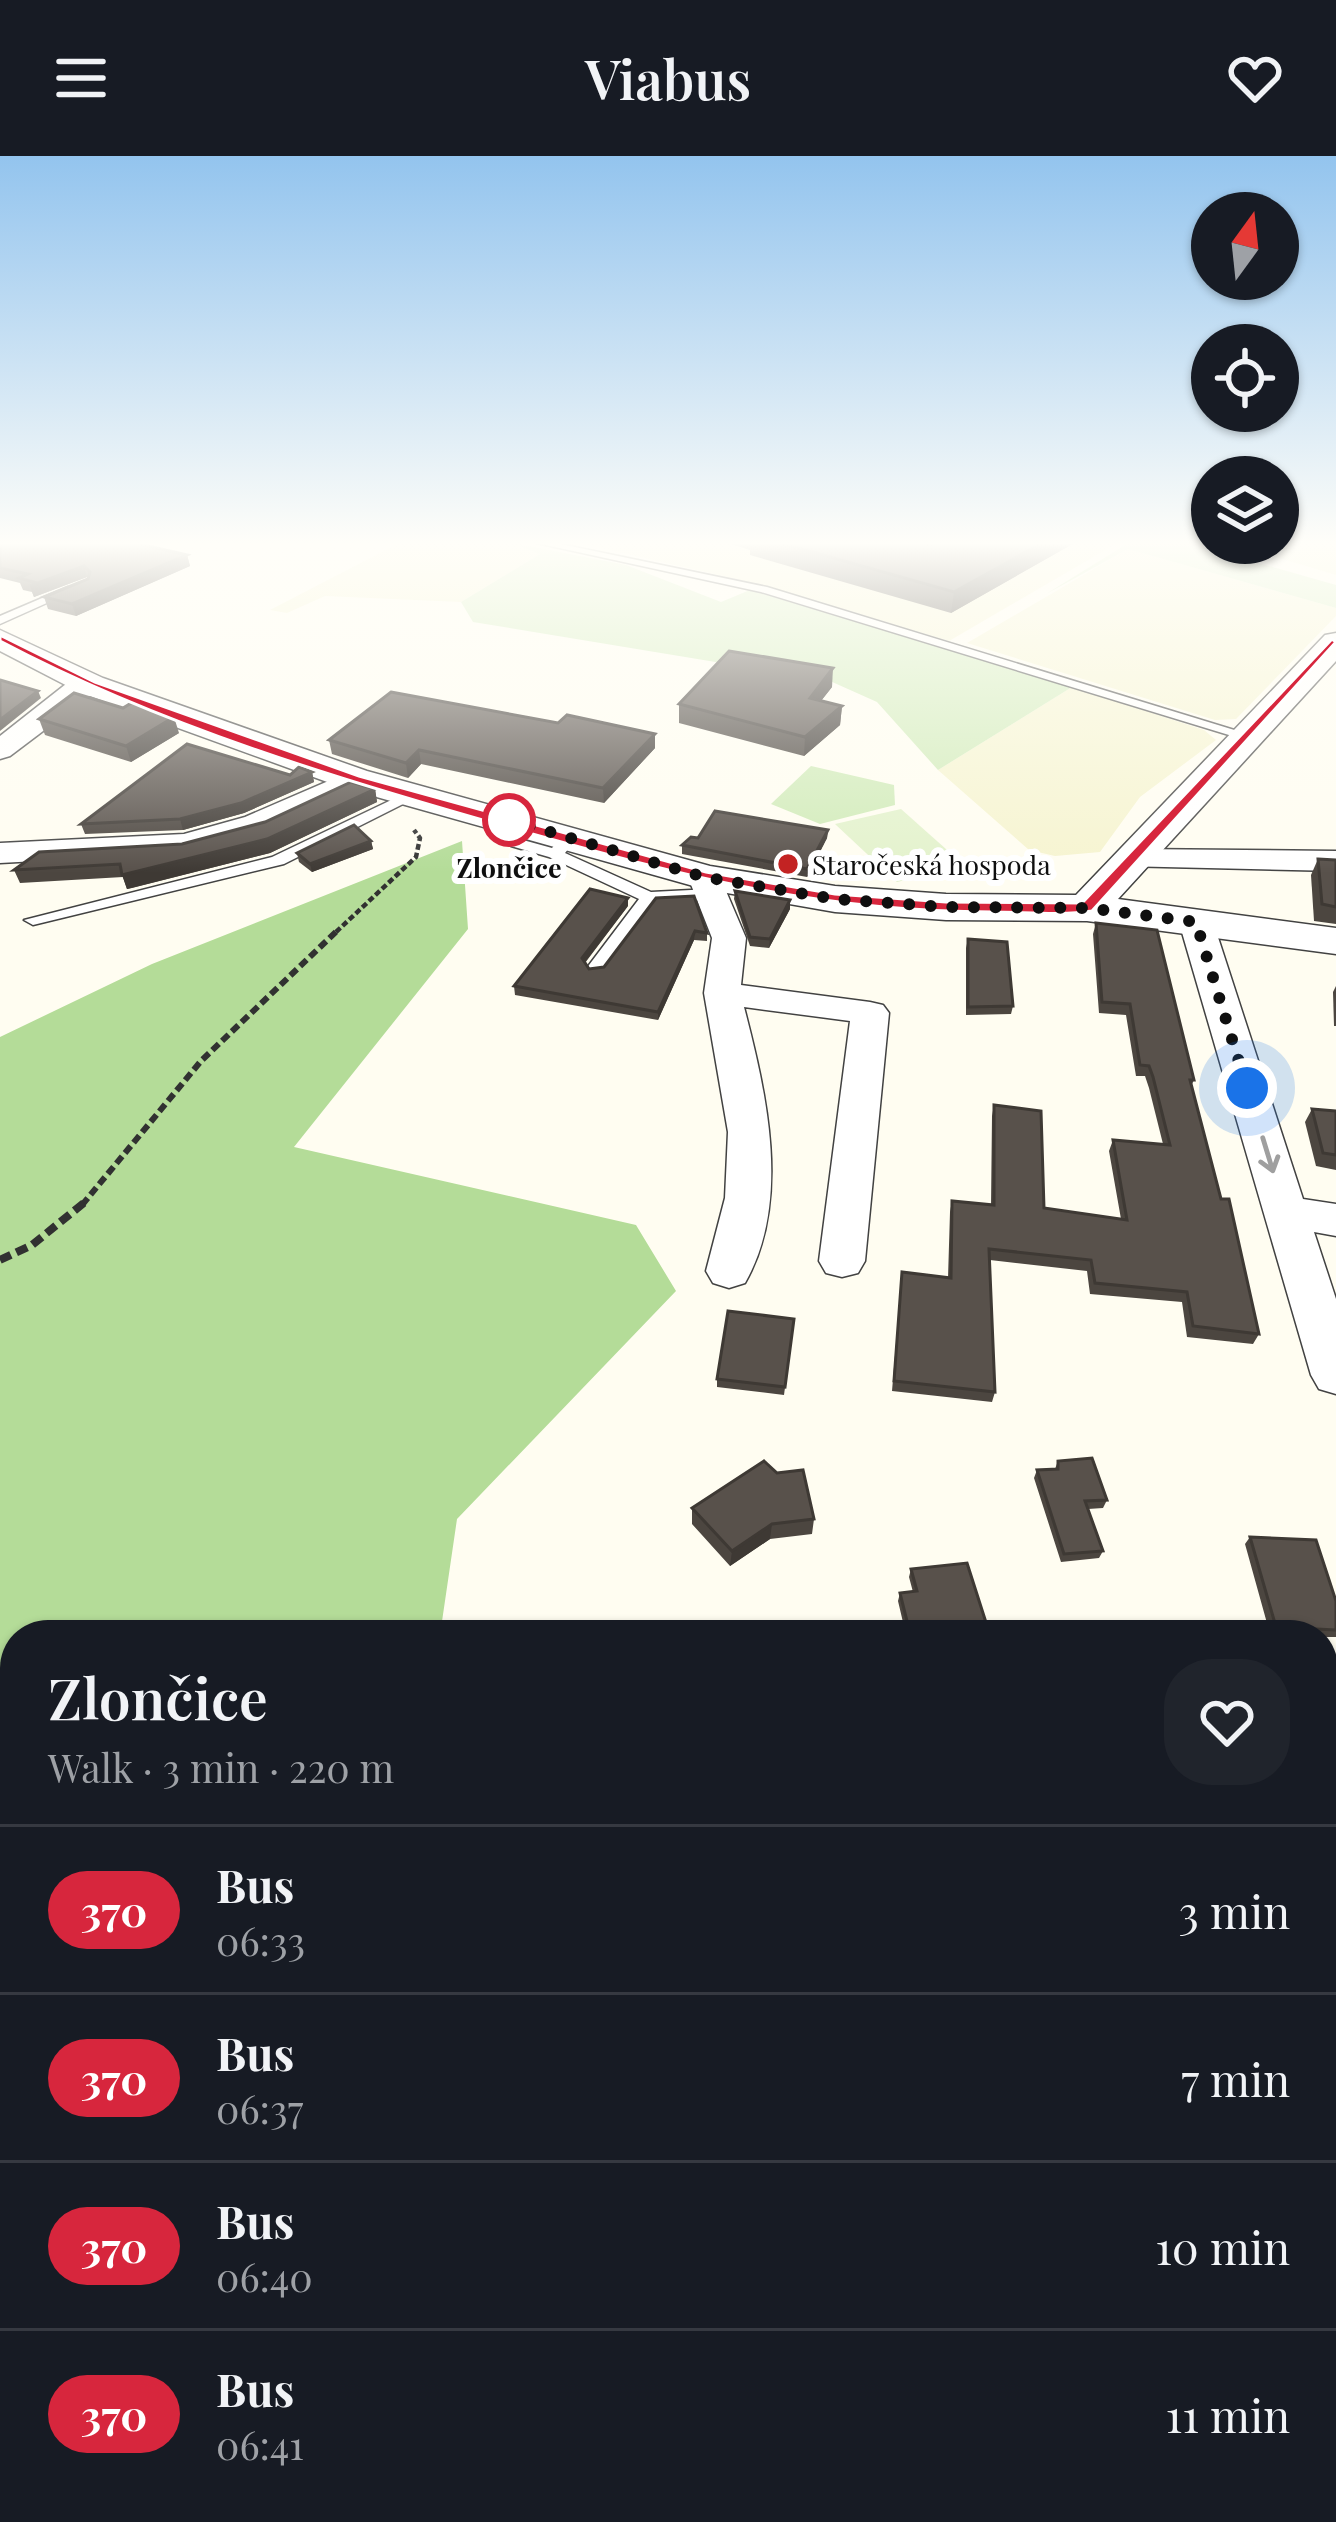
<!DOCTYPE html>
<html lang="en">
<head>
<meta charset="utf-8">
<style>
	body { margin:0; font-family:"Playfair Display",serif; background:#20242c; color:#f1f3f6; height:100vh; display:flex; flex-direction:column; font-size:45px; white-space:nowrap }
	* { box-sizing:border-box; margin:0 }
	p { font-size:39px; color:#9ea1a6 }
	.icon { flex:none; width:66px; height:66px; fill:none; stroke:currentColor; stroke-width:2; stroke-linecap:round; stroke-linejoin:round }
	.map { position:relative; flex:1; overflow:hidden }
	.details { position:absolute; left:0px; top:1464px; width:1338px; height:903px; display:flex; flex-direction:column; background:#171b24; border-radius:48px 48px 0 0; box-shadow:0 3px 9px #0004 }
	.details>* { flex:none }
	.badge { padding:0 24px; border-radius:39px; font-size:42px; line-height:78px }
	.needle { width:78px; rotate:15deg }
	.buttons { position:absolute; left:1191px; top:36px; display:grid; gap:24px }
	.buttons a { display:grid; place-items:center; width:108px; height:108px; border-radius:50%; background:#171b24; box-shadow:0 3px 9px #0004; font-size:60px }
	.you { position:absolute; width:60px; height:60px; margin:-30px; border:9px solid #fff; border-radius:50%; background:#1a73e8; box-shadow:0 0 0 18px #1a73e833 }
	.map>.badge { position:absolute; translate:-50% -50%; box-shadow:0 0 0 6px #fff }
	.round { display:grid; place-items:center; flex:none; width:126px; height:126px; border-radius:48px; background:#20242c }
	.head { display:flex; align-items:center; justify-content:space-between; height:204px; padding:0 48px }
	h1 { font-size:57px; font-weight:600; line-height:90px }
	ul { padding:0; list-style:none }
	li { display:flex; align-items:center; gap:36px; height:168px; padding:0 48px; border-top:3px solid #363941 }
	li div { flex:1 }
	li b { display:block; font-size:45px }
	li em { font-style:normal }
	li .badge { min-width:132px; font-weight:700; text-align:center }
	header { display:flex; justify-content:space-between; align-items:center; height:156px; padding:0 48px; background:#171b24; font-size:54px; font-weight:600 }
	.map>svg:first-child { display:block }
	.farmland { fill:#f6f4d0 }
	.green { fill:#d1ebb9 }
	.forest { fill:#b4dc98 }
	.pitch { fill:#e3f2cc }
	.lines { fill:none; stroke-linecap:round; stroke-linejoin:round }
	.service-casing { stroke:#424242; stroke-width:3 }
	.minor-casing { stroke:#424242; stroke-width:3 }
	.tertiary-casing { stroke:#424242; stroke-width:3 }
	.path-far2 { stroke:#313131; stroke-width:4.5; stroke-dasharray:6 3; stroke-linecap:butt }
	.path-far1 { stroke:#313131; stroke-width:6; stroke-dasharray:9 4.5; stroke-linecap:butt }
	.path { stroke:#313131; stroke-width:8; stroke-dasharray:12 6; stroke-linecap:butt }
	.service { fill:#fff; fill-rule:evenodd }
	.minor { fill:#fff; fill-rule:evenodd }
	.tertiary { fill:#fff; fill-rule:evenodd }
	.wall { fill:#4c4640 }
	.shaded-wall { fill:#3e3934 }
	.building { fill:#58514b; stroke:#3e3934; stroke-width:3 }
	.oneway { stroke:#9f9f9f }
	.line { fill:#d7263d; stroke:#fff; stroke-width:3 }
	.walk { stroke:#0f0f0f; stroke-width:12; stroke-dasharray:0 21.6 }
	.stop-dot { fill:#fff; stroke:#d7263d; stroke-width:6 }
	.poi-dot { fill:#c32323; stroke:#fff; stroke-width:4.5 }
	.labels { text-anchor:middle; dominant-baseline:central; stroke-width:12; stroke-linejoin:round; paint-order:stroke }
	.far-poi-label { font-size:27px; fill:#0f0f0f; stroke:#fff; text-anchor:start }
	.far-stop-label { font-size:27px; font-weight:bold; fill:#0f0f0f; stroke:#fff }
</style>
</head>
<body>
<header><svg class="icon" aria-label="menu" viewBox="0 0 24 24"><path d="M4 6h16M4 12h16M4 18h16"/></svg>Viabus<svg class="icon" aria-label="heart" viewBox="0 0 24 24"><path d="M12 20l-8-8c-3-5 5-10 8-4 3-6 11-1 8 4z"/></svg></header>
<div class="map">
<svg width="1336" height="2366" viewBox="0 0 1336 2366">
	<rect width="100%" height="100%" fill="#fffdf1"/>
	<g class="farmland">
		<polygon points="401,386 508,386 540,398 461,446 325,440 287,457 270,454"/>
		<polygon points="575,386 1119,386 949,485 770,431"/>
		<polygon points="1336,386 1336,419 1229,387 1278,386"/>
		<polygon points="1128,393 1336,452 1336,460 1236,563 1215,564 967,487"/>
		<polygon points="1072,531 1204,574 1216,584 1140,641 1100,696 1055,700 1029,694 938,614"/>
	</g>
	<g class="green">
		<polygon points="508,386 626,409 721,446 750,434 1072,531 938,614 877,546 830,525 473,466 461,446 540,398"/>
		<polygon points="1130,386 1184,386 1336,429 1336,452 1128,393 1046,438"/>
		<polygon points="811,610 894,629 895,649 820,668 771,648"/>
	</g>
	<g class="forest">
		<polygon points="462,685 468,773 294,991 636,1069 676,1135 457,1363 440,1479 15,1479 15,2352 412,2352 412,2366 0,2366 0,881 152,808"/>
		<polygon points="1336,2253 1336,2366 1093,2366 1122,2352 1323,2352 1323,2258"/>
	</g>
	<polygon class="pitch" points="901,653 965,710 897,726 835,668"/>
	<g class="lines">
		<g class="service-casing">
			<g id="service">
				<polygon points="532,386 551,386 767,431 1254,580 1242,583 761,436"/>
				<polygon points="68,431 78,433 0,468 0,460"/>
				<polygon points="408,636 421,639 284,708 33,769 24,764 272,701"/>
				<polygon points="481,655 491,655 523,684 552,692 565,677 577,677 579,680 565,697 651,736 711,733 719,738 711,743 654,746 601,817 589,817 586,813 639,743 549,701 511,690 481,661"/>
			</g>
		</g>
		<g class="minor-casing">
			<g id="minor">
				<polygon points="91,521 100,523 104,529 10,600 0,603 0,580 66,528"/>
				<polygon points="354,614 364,617 369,623 364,629 267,675 185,697 0,707 0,687 184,678 245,661"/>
				<polygon points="1132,693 1336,695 1336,715 1121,710 1116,703 1121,696"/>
				<path d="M704,711L720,721L746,782L741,829L870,846L883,849L889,857L865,1105L858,1117L842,1121L826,1117L819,1105L850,865L744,851C766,936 792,1045 745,1127L729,1132L713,1127L706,1115L725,1042L728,976L704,837L712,782L688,721Z"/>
				<polygon points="1196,756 1208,759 1213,766 1303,1043 1336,1048 1336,1080 1314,1076 1336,1143 1336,1238 1319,1233 1311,1219 1179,766 1184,759"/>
				<polygon points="1336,1544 1336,1602 1323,1606 1323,1546"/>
			</g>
		</g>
		<g class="tertiary-casing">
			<polygon id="tertiary" points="0,474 103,522 367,615 710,710 835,730 946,738 1076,739 1325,479 1336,477 1336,505 1118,743 1336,772 1336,798 1087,765 946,764 835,756 704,733 341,631 79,536 0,495"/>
		</g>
		<polyline class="path-far2" points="336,776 416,701 420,682 414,674"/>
		<polyline class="path-far1" points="82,1049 201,905 339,773"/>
		<polyline class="path" points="0,1104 32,1089 85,1046"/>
		<use href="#service" class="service"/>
		<use href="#minor" class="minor"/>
		<use href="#tertiary" class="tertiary"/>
	</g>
	<g class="wall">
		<polygon points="0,386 187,399 190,410 76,460 48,453 44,441 88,422 87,421 34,441 32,436 23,434 20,427 0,422"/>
		<polygon points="725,386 919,386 931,389 1076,386 951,457 750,399 750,394"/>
		<polygon points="832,531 821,545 842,550 840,569 804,600 679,567 679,548"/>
		<polygon points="39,563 179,577 131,606 45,579"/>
		<polygon points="558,567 655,578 655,592 604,647 421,608 408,622 332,598 329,584"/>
		<polygon points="312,616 314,626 244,657 183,674 85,678 81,668 290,619"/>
		<polygon points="375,633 377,646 270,697 132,732 127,733 123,721 20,727 14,714 182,688 265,666"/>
		<polygon points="828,674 827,682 807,721 682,698 682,689 698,682"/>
		<polygon points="371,685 373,693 312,716 299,706 297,697"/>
		<polygon points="1318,703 1336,704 1336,768 1314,765 1311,719"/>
		<polygon points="735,735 790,744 790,753 769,792 750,790 734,743"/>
		<polygon points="656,742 707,777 707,785 694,784 658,864 515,839 514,830 628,750 585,807 589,813 604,811"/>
		<polygon points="1096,767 1194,924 1191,930 1221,1043 1259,1178 1253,1188 1187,1181 1182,1146 1090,1138 1087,1115 990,1104 995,1236 992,1246 892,1235 902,1116 948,1122 950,1056 952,1045 991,1049 992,960 994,949 1044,1052 1121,1063 1109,995 1113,984 1163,988 1149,932 1145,920 1136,920 1126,859 1099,857 1093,778"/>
		<polygon points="968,783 1013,850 1011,858 966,859 966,792"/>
		<polygon points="1336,830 1336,870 1334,870 1333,836"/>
		<polygon points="1312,953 1336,955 1336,1014 1316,1010 1305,966"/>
		<polygon points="794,1163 784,1239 717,1231 717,1223"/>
		<polygon points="1058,1305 1107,1344 1103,1352 1088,1353 1103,1395 1099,1402 1061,1406 1034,1322 1037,1314 1055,1313"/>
		<polygon points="777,1317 814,1363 812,1378 770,1383 730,1410 692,1368 692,1352"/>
		<polygon points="1250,1381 1336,1445 1336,1481 1323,1481 1323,1479 1270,1478 1245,1388"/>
		<polygon points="911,1413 990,1479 906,1479 898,1445 900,1437 913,1436 909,1421"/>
		<polygon points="1336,1653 1336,1722 1323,1698 1323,1656"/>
	</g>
	<g class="shaded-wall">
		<polygon points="1044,386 1076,386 951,457 954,436"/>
		<polygon points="187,399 190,410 76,460 72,448"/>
		<polygon points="84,410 87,421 34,441 30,430"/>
		<polygon points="833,512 832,531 808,561 810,542"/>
		<polygon points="38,535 41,542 0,575 0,564"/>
		<polygon points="842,550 840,569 804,600 805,581"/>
		<polygon points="174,561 179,577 131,606 126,590"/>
		<polygon points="655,578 655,592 604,647 603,632"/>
		<polygon points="419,594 421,608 408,622 406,607"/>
		<polygon points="312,616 314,626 244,657 183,674 180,663"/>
		<polygon points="375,633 377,646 270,697 127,733 122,719"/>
		<polygon points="828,674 827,682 807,721 807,713"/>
		<polygon points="371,685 373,693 312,716 310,708"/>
		<polygon points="628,742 628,750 582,810 582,802"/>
		<polygon points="790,744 790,753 769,792 770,783"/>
		<polygon points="695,775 694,784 658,864 658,856"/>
		<polygon points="772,1368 770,1383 730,1410 732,1395"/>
	</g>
	<g class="building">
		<polygon points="0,386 131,386 187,399 72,448 44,441 88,423 90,416 84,410 30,430 37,427 19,422 28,418 0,412"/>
		<polygon points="777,386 919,386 931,389 938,386 1044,386 954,436"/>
		<polygon points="729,495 833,512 810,542 842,550 805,581 679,548"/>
		<polygon points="0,524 38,535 0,564"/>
		<polygon points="391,536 558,567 567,559 655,578 603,632 419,594 406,607 329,584"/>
		<polygon points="74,537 123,552 133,546 174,561 126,590 39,563"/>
		<polygon points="187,588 290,619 299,611 312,616 241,647 180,663 81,668"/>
		<polygon points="351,626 375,633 267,683 122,719 120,708 14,714 39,696 182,688 265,666"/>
		<polygon points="715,655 828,674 807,713 682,689 691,681 698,682"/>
		<polygon points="354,669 371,685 310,708 297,697"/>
		<polygon points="1318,703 1336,704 1336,751 1322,748"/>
		<polygon points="590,733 628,742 582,802 589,813 604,811 656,742 694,740 707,777 695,775 658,856 514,830"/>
		<polygon points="735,735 790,744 770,783 750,781"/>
		<polygon points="1096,767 1157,774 1194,924 1190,924 1221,1043 1229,1043 1259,1178 1193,1170 1187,1136 1095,1127 1091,1104 989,1093 995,1236 894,1225 902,1116 951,1122 952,1045 994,1049 994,949 1041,955 1044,1052 1127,1064 1113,984 1170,989 1153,921 1149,910 1140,909 1130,848 1102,846"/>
		<polygon points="968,783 1007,786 1013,850 968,851"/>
		<polygon points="1312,953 1336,955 1336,999 1323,997"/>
		<polygon points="728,1155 794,1163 785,1231 717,1223"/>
		<polygon points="1092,1302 1107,1344 1085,1345 1103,1395 1064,1398 1037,1314 1058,1313 1058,1305"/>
		<polygon points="764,1305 777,1317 803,1314 814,1363 772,1368 732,1395 692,1352"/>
		<polygon points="1250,1381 1316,1384 1336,1445 1336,1474 1276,1471"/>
		<polygon points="967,1407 990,1479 929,1479 928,1475 910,1477 900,1437 917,1435 911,1413"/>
		<polygon points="1336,1653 1336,1693 1323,1669 1323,1656"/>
	</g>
	<defs><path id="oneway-shaft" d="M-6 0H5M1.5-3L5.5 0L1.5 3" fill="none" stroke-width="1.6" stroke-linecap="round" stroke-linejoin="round" transform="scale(3)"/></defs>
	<use class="oneway" href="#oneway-shaft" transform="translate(1268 999) rotate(73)"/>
	<linearGradient id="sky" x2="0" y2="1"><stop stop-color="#93c4ee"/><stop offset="0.54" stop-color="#fffef9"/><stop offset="1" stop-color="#fffef9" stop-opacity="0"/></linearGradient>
	<rect width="1336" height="717" fill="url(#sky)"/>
	<path class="line" d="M0,479L95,526L359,620L706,716L835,738L946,746L1082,747L1332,483L1336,486L1092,755C1060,760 1025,756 992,756C820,756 682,720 518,674C340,624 161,570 0,485Z"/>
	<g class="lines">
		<polyline class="walk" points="509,664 704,721 835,743 946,751 1087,752 1196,766 1247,932"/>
	</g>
	<circle class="stop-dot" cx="509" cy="664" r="24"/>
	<circle class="poi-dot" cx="788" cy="708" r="12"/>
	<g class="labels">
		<g class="far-poi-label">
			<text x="812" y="708">Staročeská hospoda</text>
		</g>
		<g class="far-stop-label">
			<text x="509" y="711">Zlončice</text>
		</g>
	</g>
</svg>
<div class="buttons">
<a><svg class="needle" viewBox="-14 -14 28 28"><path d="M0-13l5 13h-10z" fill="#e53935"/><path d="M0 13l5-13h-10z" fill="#9ea1a6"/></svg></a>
<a><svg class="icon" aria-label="locate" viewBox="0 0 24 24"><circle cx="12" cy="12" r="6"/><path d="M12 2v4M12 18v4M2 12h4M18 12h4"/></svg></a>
<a><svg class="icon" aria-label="layers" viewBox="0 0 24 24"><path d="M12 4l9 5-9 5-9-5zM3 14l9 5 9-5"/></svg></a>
</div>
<div class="you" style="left:1247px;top:932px"></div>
<section class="details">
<div class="head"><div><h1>Zlončice</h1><p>Walk · 3 min · 220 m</p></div><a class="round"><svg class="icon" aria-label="heart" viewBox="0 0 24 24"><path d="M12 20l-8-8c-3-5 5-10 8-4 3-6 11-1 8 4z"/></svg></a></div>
<ul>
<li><span class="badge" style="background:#d7263d;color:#fff">370</span><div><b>Bus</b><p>06:33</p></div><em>3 min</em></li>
<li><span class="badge" style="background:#d7263d;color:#fff">370</span><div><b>Bus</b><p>06:37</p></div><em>7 min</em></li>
<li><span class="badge" style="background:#d7263d;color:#fff">370</span><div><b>Bus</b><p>06:40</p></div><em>10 min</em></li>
<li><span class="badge" style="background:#d7263d;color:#fff">370</span><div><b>Bus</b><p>06:41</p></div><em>11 min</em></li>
</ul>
</section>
</div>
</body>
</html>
